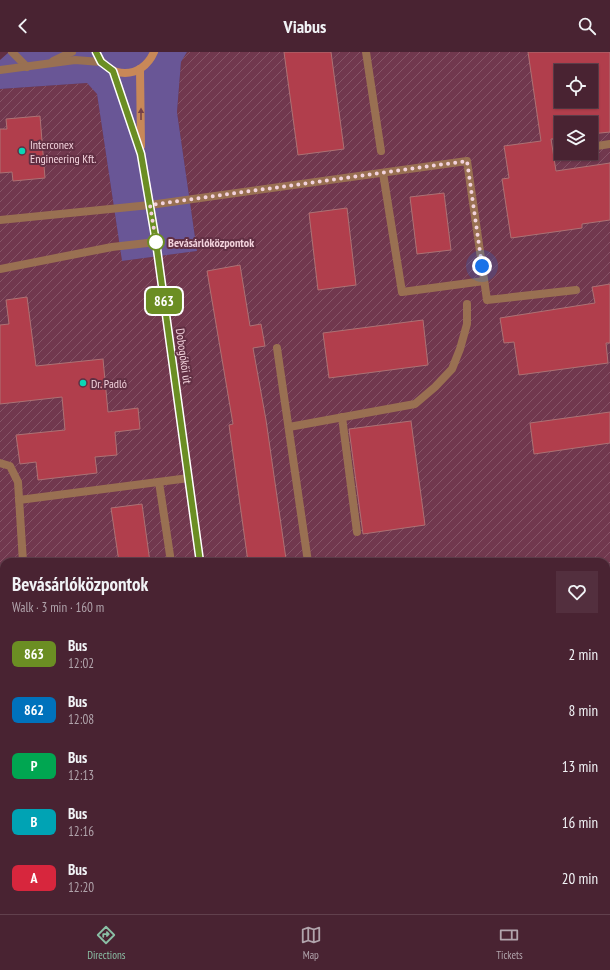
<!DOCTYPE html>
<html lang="en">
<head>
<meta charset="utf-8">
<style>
	body { margin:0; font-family:"PT Sans Narrow",sans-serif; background:#532f3e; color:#f1f3f6; height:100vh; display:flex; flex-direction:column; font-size:15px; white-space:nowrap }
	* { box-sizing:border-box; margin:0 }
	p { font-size:13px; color:#b1a4ac }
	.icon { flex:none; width:22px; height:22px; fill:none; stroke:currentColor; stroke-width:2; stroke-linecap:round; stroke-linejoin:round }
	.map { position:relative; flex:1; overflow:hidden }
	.sheet { position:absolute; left:0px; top:506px; width:610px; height:356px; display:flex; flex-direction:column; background:#492332; border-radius:12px 12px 0 0; box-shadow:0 1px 3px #0004,0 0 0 1px #61404d }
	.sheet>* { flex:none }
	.badge { padding:0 8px; border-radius:6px; font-size:14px; line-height:26px }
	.controls { position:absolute; left:554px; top:12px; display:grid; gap:8px }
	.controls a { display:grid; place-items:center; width:44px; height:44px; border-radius:0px; background:#492332; box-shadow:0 1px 3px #0004,0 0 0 1px #61404d; font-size:20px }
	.you { position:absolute; width:20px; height:20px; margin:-10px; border:3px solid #fff; border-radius:50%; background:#1a73e8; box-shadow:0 0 0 6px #1a73e833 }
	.map>.badge { position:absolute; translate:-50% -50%; box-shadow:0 0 0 2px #fff }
	.round { display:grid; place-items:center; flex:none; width:42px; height:42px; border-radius:0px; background:#532f3e }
	.headline { display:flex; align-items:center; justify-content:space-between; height:68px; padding:0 12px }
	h1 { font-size:19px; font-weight:600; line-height:30px }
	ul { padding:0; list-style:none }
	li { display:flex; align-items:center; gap:12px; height:56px; padding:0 12px }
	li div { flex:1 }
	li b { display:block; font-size:15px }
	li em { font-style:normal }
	li .badge { min-width:44px; font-weight:700; text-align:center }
	header { display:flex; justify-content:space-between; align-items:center; height:52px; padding:0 12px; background:#492332; font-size:18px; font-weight:600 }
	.menu { display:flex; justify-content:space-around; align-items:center; height:56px; border-top:1px solid #61404d; background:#492332; font-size:11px; color:#b1a4ac }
	.menu a { display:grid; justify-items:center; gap:2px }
	.menu .on { color:#8abfa5 }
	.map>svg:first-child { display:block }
	.industrial { fill:url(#industrial-furrows); fill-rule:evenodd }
	.green { fill:#695696 }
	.building { fill:#b13e4c; stroke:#ad7174; fill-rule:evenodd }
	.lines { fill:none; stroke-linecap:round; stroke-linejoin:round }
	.path { stroke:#916575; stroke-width:2.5; stroke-dasharray:1 3; stroke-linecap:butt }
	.lane { stroke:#997052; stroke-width:8 }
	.street { stroke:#997052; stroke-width:8 }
	.secondary { stroke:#c88858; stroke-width:8 }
	.oneway { fill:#764147 }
	.line-casing { stroke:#fff; stroke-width:9 }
	.line { stroke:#6b8e23; stroke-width:6 }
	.walk { stroke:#f2d2dc; stroke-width:4; stroke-dasharray:0 7.2 }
	.poi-dot { fill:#0cd5b5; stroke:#612f43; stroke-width:1.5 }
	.stop-dot { fill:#fff; stroke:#6b8e23; stroke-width:2 }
	.labels { text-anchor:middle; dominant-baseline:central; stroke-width:4; stroke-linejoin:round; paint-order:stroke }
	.poi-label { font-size:12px; fill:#f2d2dc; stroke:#612f43; text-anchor:start }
	.stop-label { font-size:12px; font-weight:bold; fill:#f2d2dc; stroke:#612f43; text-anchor:start }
	.street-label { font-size:12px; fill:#f2d2dc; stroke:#612f43 }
</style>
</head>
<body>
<header><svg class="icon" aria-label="back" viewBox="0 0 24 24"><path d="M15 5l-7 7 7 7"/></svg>Viabus<svg class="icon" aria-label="search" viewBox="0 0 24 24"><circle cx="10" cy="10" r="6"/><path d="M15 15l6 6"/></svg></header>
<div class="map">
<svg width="610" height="862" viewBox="0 0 610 862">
	<defs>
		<pattern id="industrial-furrows" width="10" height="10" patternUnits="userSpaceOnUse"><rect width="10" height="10" fill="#71384e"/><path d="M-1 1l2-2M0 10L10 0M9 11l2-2" fill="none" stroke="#865467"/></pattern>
	</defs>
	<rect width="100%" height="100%" fill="#612f43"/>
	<path class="industrial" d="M187,0H610V862H0V37L87,31L97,41L122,209L197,199L177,60L181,10ZM561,19H591V49H561ZM561,71H591V101H561ZM4,510H606V858H4Z"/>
	<polygon class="green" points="9,0 187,0 181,10 177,60 197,199 122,209 97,42 87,31 0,37 0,8"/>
	<g class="building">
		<polygon points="284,0 331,0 344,97 298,103"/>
		<path d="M528,0H610V80L591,82V71H561V86L551,87L556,119L610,111V168L582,172V176L511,186L502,127L509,126L504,94L541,89ZM561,19H591V49H561Z"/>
		<polygon points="40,64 45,126 13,129 12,120 0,121 0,77 7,77 6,67"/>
		<polygon points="444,141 451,198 417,202 410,145"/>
		<polygon points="347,156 356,233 318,238 309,161"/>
		<polygon points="240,213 250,274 261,272 265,294 253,296 266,368 286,507 266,510 248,510 229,373 233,372 207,219"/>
		<polygon points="610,232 610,291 606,291 608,311 519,323 514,290 504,291 500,266 595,251 592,235"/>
		<polygon points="27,245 36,314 103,307 108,360 138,356 140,377 115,380 117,403 95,405 97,421 38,428 36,410 20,412 16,383 65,378 62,345 0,352 0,273 9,272 6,248"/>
		<polygon points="423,268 428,313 329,326 323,281"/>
		<polygon points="610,360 610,391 534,402 530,371"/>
		<polygon points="411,369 425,473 363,482 349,377"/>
		<polygon points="142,452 150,510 119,510 111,456"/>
	</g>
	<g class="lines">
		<polyline class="path" points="606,603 610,604"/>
		<g class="lane">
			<polyline points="12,0 27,15"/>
			<polyline points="366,0 381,99"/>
			<polyline points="591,95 610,92"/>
			<polyline points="383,121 402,240 484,229"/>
			<polyline points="0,168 150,153 467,109 487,248 576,238"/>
			<polyline points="0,217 112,195 156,190"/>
			<polyline points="277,296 308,510"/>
			<polyline points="342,365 357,480"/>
			<polyline points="289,375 415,352 435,335 452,317 460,297 467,272 467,252"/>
			<polyline points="0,411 10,414 18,430 23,510"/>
			<polyline points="159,430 171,510"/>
			<polyline points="19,448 189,426"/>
			<polyline points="0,536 4,535"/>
			<polyline points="0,803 4,804"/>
			<polyline points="17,858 18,862"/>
			<polyline points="76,858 77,862"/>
			<polyline points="141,858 142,862"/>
		</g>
		<g class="street">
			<polyline points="53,9 72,0"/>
			<polyline points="0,18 75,8 101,10"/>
		</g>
		<g class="secondary">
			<path d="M96,0C108,28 142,28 154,0"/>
			<polyline points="140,17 141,94"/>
			<polyline points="113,19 141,101 156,190 200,510"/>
			<polyline points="250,858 251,862"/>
		</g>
	</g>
	<defs><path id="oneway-solid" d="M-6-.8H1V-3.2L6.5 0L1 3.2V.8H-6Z"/></defs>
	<use class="oneway" href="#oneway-solid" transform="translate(141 62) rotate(-90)"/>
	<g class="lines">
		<g class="line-casing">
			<polyline id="line" points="96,0 101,10 113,19 141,102 156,190 200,510"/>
		</g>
		<use href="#line" class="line"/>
		<polyline class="walk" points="156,190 150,153 467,109 482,214"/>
	</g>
	<g class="poi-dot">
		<circle cx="22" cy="99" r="4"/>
		<circle cx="83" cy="331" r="4"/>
	</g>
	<circle class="stop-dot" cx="156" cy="190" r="8"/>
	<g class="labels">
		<g class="poi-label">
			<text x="30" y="92">Interconex<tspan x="30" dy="14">Engineering Kft.</tspan></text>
			<text x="91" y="331">Dr. Padló</text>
		</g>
		<g class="stop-label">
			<text x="168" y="190">Bevásárlóközpontok</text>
		</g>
		<g class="street-label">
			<text transform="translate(184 304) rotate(82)">Dobogókői út</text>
		</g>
	</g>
</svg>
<div class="controls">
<a><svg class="icon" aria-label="locate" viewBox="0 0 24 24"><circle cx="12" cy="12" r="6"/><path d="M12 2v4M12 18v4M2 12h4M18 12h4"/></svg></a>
<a><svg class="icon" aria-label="layers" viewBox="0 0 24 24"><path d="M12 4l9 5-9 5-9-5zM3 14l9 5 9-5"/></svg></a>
</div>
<div class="you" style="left:482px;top:214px"></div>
<b class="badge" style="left:164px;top:249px;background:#6b8e23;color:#fff">863</b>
<section class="sheet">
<div class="headline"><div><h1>Bevásárlóközpontok</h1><p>Walk · 3 min · 160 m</p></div><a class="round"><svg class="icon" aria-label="heart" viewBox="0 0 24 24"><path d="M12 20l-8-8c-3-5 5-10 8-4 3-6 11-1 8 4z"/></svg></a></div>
<ul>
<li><span class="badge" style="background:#6b8e23;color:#fff">863</span><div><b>Bus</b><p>12:02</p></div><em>2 min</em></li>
<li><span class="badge" style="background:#0072bc;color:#fff">862</span><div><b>Bus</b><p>12:08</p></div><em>8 min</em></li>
<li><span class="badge" style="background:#00a651;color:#fff">P</span><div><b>Bus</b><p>12:13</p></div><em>13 min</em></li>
<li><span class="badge" style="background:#00a3b4;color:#fff">B</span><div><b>Bus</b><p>12:16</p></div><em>16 min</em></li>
<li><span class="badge" style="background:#d7263d;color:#fff">A</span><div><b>Bus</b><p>12:20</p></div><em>20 min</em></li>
</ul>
</section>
</div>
<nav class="menu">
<a class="on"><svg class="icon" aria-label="directions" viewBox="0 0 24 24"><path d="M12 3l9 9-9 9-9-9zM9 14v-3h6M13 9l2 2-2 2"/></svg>Directions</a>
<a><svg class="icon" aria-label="map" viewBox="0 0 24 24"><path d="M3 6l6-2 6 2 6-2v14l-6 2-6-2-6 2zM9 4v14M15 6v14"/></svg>Map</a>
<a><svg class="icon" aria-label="tickets" viewBox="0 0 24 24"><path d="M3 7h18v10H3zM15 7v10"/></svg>Tickets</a>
</nav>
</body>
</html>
